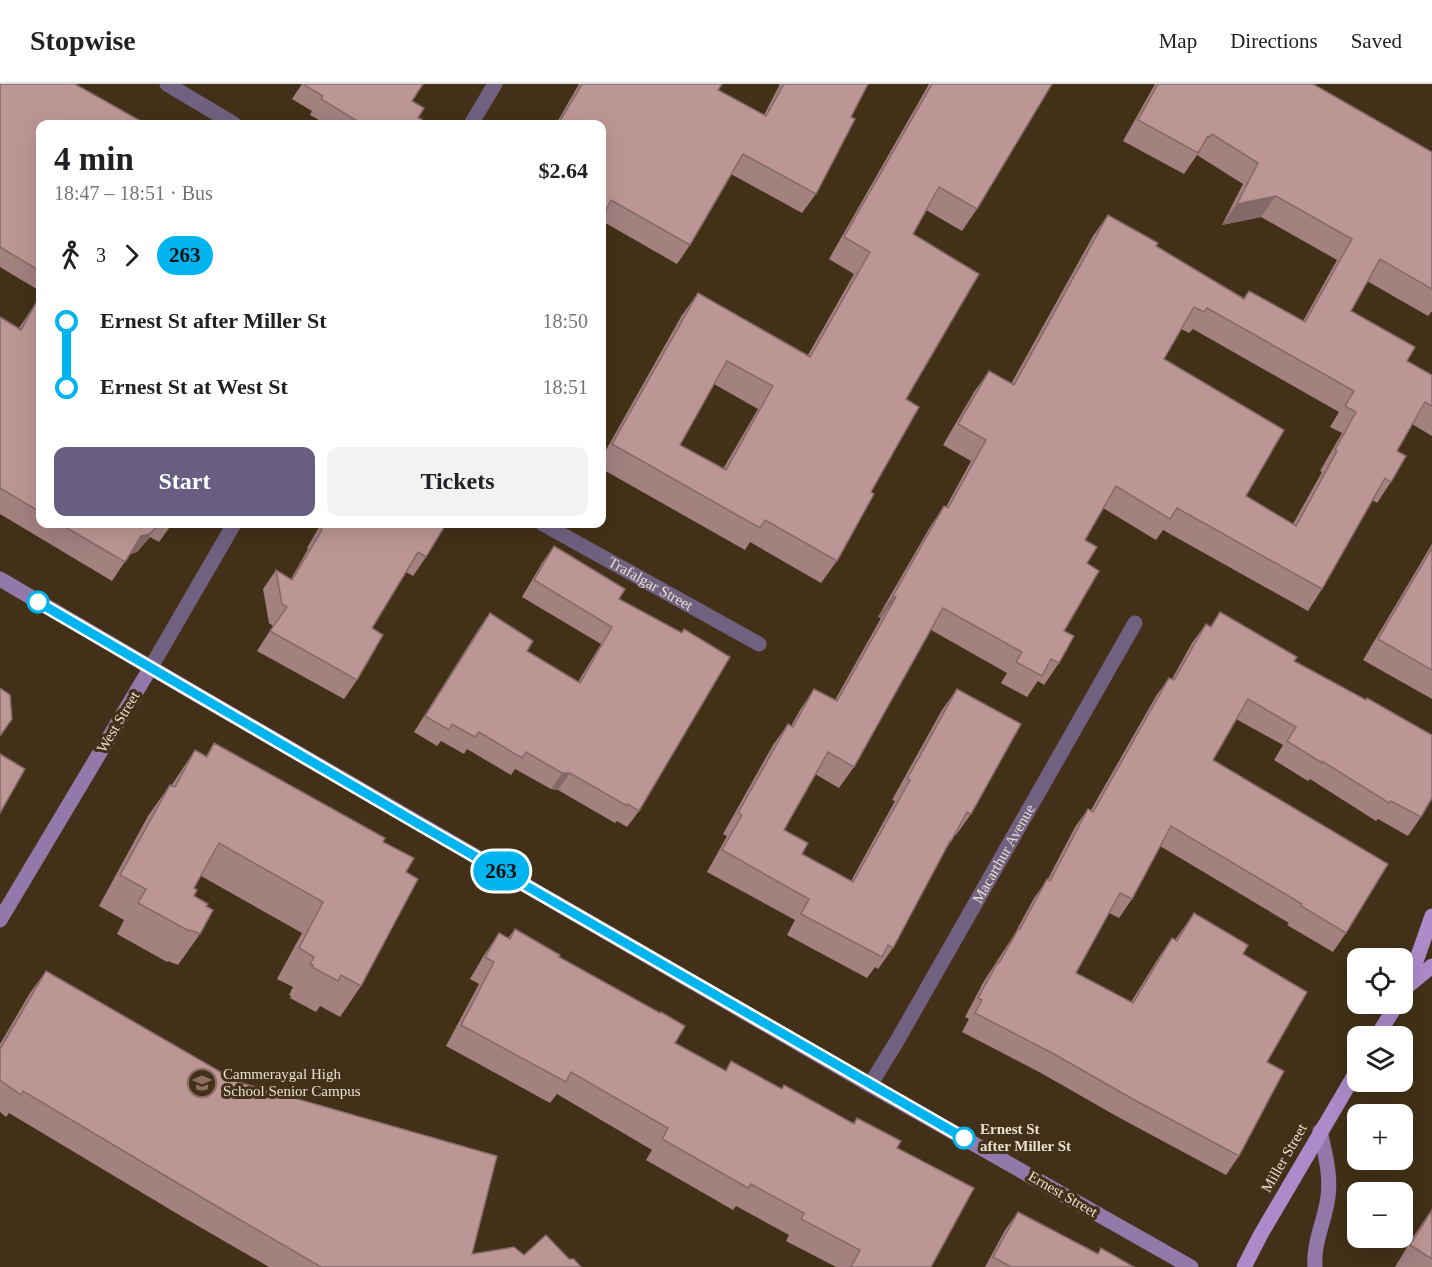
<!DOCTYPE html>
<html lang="en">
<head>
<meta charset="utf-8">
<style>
	body { margin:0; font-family:Georgia,serif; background:#f2f2f2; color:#202124; height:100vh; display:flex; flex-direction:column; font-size:22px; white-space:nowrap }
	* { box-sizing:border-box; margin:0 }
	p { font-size:20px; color:#757577 }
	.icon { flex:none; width:33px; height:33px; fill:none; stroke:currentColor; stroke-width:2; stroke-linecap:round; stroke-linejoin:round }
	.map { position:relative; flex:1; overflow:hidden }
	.side { position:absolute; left:36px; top:36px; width:570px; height:408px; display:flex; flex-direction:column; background:#fff; border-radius:12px; box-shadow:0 6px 24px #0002 }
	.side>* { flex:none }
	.badge { padding:0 12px; border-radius:20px; font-size:21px; line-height:39px }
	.fabs { position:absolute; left:1347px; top:864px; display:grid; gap:12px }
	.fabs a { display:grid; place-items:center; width:66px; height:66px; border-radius:12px; background:#fff; box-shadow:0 6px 24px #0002; font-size:30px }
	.map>.badge { position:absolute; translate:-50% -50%; box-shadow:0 0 0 3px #fff }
	.legs { display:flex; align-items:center; gap:9px; height:66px; padding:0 18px; font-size:20px }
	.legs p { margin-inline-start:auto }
	.head { display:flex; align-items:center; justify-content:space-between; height:102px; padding:0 18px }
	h1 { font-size:33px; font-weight:800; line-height:45px }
	.button { display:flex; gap:12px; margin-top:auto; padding:12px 18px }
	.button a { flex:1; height:69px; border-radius:12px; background:#685e81; color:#fff; font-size:24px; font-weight:800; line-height:69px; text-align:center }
	.button a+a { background:#f2f2f2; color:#202124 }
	ul { padding:0 18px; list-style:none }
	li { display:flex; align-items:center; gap:21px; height:66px; font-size:22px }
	li i { display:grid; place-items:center; width:9px; height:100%; margin:0 8px; background:currentColor }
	li i::after { content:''; width:15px; height:15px; margin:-8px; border:4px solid; border-radius:50%; background:#fff }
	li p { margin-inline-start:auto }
	li:first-child i { background:linear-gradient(#0000 50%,currentColor 0) }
	li:last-child i { background:linear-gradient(currentColor 50%,#0000 0) }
	header { display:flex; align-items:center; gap:36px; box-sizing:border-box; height:84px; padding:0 30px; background:#fff; border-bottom:2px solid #e0e0e0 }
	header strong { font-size:28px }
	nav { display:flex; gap:33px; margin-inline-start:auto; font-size:21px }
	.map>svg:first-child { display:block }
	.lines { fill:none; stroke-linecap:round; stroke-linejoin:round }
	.street { stroke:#716180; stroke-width:15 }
	.secondary { stroke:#9379aa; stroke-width:15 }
	.primary { stroke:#ad8bca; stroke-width:15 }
	.wall { fill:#a2817f; fill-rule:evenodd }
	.shaded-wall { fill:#846968 }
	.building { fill:#bc9694; stroke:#846968; stroke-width:1.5; fill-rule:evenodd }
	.line-1-casing { stroke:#fff; stroke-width:14 }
	.line-1 { stroke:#00b5ef; stroke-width:9 }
	.stop-1-dot { fill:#fff; stroke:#00b5ef; stroke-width:3 }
	.labels { text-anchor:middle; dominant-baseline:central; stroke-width:6; stroke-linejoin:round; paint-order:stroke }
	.street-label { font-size:15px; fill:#e9decf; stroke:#423118 }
	.poi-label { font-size:15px; fill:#e9decf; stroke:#423118; text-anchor:start }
	.stop-label { font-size:15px; font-weight:bold; fill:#e9decf; stroke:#423118; text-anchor:start }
</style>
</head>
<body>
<header>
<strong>Stopwise</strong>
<nav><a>Map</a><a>Directions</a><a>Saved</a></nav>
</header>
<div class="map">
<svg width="1432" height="1183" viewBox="0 0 1432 1183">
	<rect width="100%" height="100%" fill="#423118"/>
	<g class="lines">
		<g class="street">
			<polyline points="167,0 234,40"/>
			<polyline points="471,40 495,0"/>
			<path id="s1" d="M543,440L759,560"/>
			<polyline points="151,583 234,440"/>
			<path id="s2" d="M870,1001L897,957L1135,539"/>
		</g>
		<g class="secondary">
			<polyline points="0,495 201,613 870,1001 1191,1183"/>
			<polyline points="0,836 151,583"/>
			<path d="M1315,1183C1313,1158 1325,1137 1328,1113C1331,1091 1325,1069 1320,1047"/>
		</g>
		<g class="primary">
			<polyline points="1409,901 1432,882"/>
			<polyline points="1402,910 1407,903 1432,832"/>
			<polyline points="1377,952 1397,920"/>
			<polyline points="1244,1183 1261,1150 1358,985"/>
		</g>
	</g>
	<g class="wall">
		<polygon points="0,0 40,40 40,207 0,183"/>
		<polygon points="302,0 423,0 412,17 418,34 419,40 326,40 310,31 312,27 292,15"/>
		<polygon points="579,0 722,0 718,6 764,31 780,0 868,0 851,33 816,110 802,129 731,90 690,161 677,180 602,137 602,40 556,40"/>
		<path d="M929,0H1052L977,125L962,147L926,126L913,150L906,315L871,408L837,477L821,499L750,458L745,466L602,385V373L682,231L698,209L808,271L854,190L829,175ZM714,300L758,325L723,385L680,361Z"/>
		<path d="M1155,0H1313L1432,68V227L1428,232L1367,197L1351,227L1407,277L1432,291V352L1412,340L1397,367L1391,398L1377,419L1372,416L1322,505L1308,527L1163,446L1156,456L1103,424L1085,456L1087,479L1064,547L1059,579L1044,601L1038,597L1027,613L1001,599L1007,589L931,546L854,683L839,704L815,690L784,746L802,770L851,797L895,717L892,716L942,626L957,605L971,730L956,751H955L946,765L893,864L878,885L875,883L867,894L787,851L795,836L707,788L727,752L723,750L773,661L788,640L791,642L800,626L814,605L835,616L881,534L878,533L930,443L944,422L946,423L971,377L943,361L974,308L989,287L1011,300L1093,152L1108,131L1156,162L1244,214L1249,207L1303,237L1337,176L1261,133L1222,141L1243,100L1197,71L1184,90L1123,57ZM1181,245L1189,249L1193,245L1339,328L1330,343L1342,349L1320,387L1322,388L1293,440L1246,412L1164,275Z"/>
		<polygon points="37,217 40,218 40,440 172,440 159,458 150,453 137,468 130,470 112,497 0,430 0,233 19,244"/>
		<polygon points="321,440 446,440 426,473 413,492 406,488 372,544 357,596 344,615 257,567 273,542 269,539 263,505 276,486 291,495 308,465 307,464"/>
		<polygon points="1432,460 1432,615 1363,576"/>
		<polygon points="554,462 619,515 639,727 627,743 617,737 615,739 558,706 551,705 515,685 511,691 467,665 464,670 441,657 437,662 414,648 478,546 490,529 527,567 578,598 601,560 522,513 542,479"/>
		<polygon points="1220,528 1294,577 1421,733 1408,752 1378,735 1376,737 1310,695 1308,697 1274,676 1283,661 1236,635 1213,676 1346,849 1333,868 1287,841 1289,839 1160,762 1132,815 1119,834 1109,829 1076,889 1131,918 1159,873 1172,854 1175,856 1194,829 1243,870 1267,978 1239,1072 1226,1091 1118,1033 1041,989 962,948 969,935 965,933 984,897 1014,851 1034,814 1048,795 1075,743 1088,725 1091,726 1156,612 1169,594 1172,595 1192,559 1206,540 1210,543"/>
		<polygon points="214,659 383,758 406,788 361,902 340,933 320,922 316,928 290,914 291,912 289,911 293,903 277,895 302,849 201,792 194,804 194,812 206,822 200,850 178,881 168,877 167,878 117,850 124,836 99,822 148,732 170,701 171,702 195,666 206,672"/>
		<polygon points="515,845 559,873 675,959 725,987 731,977 782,1005 784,1001 853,1039 857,1034 897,1064 931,1183 836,1183 786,1157 789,1151 736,1122 733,1126 646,1076 652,1066 557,1010 550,1019 446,962 479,900 470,895 484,871 499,849 508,854"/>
		<polygon points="46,887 472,1170 524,1171 569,1175 581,1183 269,1183 186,1135 9,1029 6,1033 0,1028 0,960 30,909"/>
		<polygon points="1432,1125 1432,1183 1395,1183 1417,1147"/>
		<polygon points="1018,1128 1097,1170 1101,1164 1134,1183 985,1183 1005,1146"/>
	</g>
	<g class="shaded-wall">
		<polygon points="1276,112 1261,133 1222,141 1237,120"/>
		<polygon points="159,440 137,468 128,471 141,452"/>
		<polygon points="893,512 896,513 881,534 878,533"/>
		<polygon points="562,689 570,689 558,706 551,705"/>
	</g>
	<g class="building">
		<polygon points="0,0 75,0 146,40 40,40 40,187 0,163"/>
		<polygon points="303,0 423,0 412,17 424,24 418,34 422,35 419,40 362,40 321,15 323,12"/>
		<polygon points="582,0 722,0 718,6 766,32 784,0 868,0 851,33 855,35 816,110 743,70 690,161 611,116 602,134 602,40 558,40"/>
		<path d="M932,0H1052L977,125L939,103L913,150L979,190L906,315L919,323L871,408L874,410L837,477L765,436L760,444L612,360L698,209L810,273L870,168L844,153ZM727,277L773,302L726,386L680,361Z"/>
		<path d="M1158,0H1313L1432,68V205L1380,175L1351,227L1415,263L1407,277L1432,291V322L1425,318L1397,367L1406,372L1391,398L1385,394L1322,505L1177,424L1170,435L1116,402L1085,456L1097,463L1087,479L1099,487L1064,547L1074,552L1059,579L1051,575L1042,592L1016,578L1022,568L943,524L854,683L828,668L784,746L808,759L802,770L853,798L910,696L907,695L957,605L1021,640L971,730L967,728L951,757H950L893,864L888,861L882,873L801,830L809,815L722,766L742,731L738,729L788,640L793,643L814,605L837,617L896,513L893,512L944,422L948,424L986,356L958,340L989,287L1014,301L1108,131L1158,159L1156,162L1244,215L1249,207L1305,238L1352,155L1276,112L1237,120L1258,79L1212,50L1210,53L1208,52L1198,69L1138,36ZM1194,223L1204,228L1207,224L1354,307L1345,322L1356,328L1335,366L1337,367L1296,442L1246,412L1284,346L1164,275Z"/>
		<polygon points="37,217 40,218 40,428 0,404 0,233 21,246"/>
		<polygon points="60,440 159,440 150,450 141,452 125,478"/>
		<polygon points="324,440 446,440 426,473 418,468 372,544 383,551 357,596 270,547 287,523 282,520 276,486 292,496 322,446 321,445"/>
		<polygon points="554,462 625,505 619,515 682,549 684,545 730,573 639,727 628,720 627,722 570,689 562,689 526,668 522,674 479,648 475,653 452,640 449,646 425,632 490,529 533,557 527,567 580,599 612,543 534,496"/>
		<polygon points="1432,464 1432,586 1378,555"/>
		<polygon points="1220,528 1297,573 1294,577 1366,616 1367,614 1432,651 1432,714 1421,733 1391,717 1389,719 1322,677 1322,679 1287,657 1296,643 1248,615 1213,676 1388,780 1346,849 1301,822 1302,820 1171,742 1132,815 1120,809 1076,889 1133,919 1172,854 1177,857 1194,829 1248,861 1243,870 1307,908 1267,978 1284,987 1239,1072 1131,1014 1054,970 975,929 982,916 978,914 998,878 999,879 1019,844 1020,845 1047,795 1050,797 1088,725 1093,728 1169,594 1174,596 1206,540 1211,543"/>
		<polygon points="0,604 10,611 12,635 0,652"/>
		<polygon points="214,659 385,754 383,758 414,774 406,788 418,795 361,902 341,891 338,897 312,883 313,881 310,880 314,873 299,864 323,818 219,759 194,804 197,806 194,812 208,820 206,822 213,826 200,850 190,846 189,847 138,819 146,805 120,791 170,701 175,703 195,666 207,673"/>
		<polygon points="0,670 25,685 0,729"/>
		<polygon points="515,845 560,871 559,873 660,929 661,928 685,942 675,959 726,987 731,977 782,1005 784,1001 854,1040 857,1034 901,1057 897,1064 974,1104 931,1183 851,1183 860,1166 801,1135 804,1129 751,1100 748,1104 662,1055 668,1044 571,988 566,998 461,941 494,878 485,873 499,849 510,855"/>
		<polygon points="46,887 238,998 497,1072 472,1170 514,1163 524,1171 546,1151 569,1175 574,1175 581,1183 321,1183 201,1113 23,1007 21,1011 0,996 0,965"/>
		<polygon points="1432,1126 1432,1175 1410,1161"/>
		<polygon points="1018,1128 1098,1170 1101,1164 1134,1183 1011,1183 993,1173"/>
	</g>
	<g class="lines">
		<g class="line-1-casing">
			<polyline id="line-1" points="38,518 417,739 964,1054"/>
		</g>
		<use href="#line-1" class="line-1"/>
	</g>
	<defs>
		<g id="school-ring" transform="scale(1.5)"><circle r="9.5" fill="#423118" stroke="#8d6e63" stroke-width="1.5"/><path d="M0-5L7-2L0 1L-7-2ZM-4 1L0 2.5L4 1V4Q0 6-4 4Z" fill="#8d6e63"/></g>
	</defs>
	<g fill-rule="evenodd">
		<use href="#school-ring" x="202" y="999"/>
	</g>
	<g class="stop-1-dot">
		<circle cx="38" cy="518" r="10"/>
		<circle cx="964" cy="1054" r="10"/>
	</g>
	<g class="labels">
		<g class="street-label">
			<text stroke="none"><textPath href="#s1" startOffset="123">Trafalgar Street</textPath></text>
			<text transform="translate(118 638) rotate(-59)">West Street</text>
			<text stroke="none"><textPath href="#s2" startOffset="267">Macarthur Avenue</textPath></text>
			<text transform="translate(1284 1074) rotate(-60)">Miller Street</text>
			<text transform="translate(1063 1110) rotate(30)">Ernest Street</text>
		</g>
		<g class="poi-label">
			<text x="223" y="990">Cammeraygal High<tspan x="223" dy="17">School Senior Campus</tspan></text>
		</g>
		<g class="stop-label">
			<text x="980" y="1045">Ernest St<tspan x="980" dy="17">after Miller St</tspan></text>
		</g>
	</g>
</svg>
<div class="fabs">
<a><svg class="icon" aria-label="locate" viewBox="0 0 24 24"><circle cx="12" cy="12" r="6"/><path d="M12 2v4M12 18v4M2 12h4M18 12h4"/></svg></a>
<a><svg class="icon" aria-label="layers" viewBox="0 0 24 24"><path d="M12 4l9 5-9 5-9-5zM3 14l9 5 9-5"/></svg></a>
<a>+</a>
<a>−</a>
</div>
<b class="badge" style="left:501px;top:787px;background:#00b5ef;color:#111">263</b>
<section class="side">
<div class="head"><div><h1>4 min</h1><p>18:47 – 18:51 · Bus</p></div><b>$2.64</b></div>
<div class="legs"><svg class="icon" aria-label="walk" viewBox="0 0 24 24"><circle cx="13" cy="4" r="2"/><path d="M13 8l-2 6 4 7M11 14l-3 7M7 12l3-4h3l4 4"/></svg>3<svg class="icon" aria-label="forward" viewBox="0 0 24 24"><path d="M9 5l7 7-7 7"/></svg><b class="badge" style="background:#00b5ef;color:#111">263</b></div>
<ul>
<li><i style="color:#00b5ef"></i><b>Ernest St after Miller St</b><p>18:50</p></li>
<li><i style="color:#00b5ef"></i><b>Ernest St at West St</b><p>18:51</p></li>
</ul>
<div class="button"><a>Start</a><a>Tickets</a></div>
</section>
</div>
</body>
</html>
